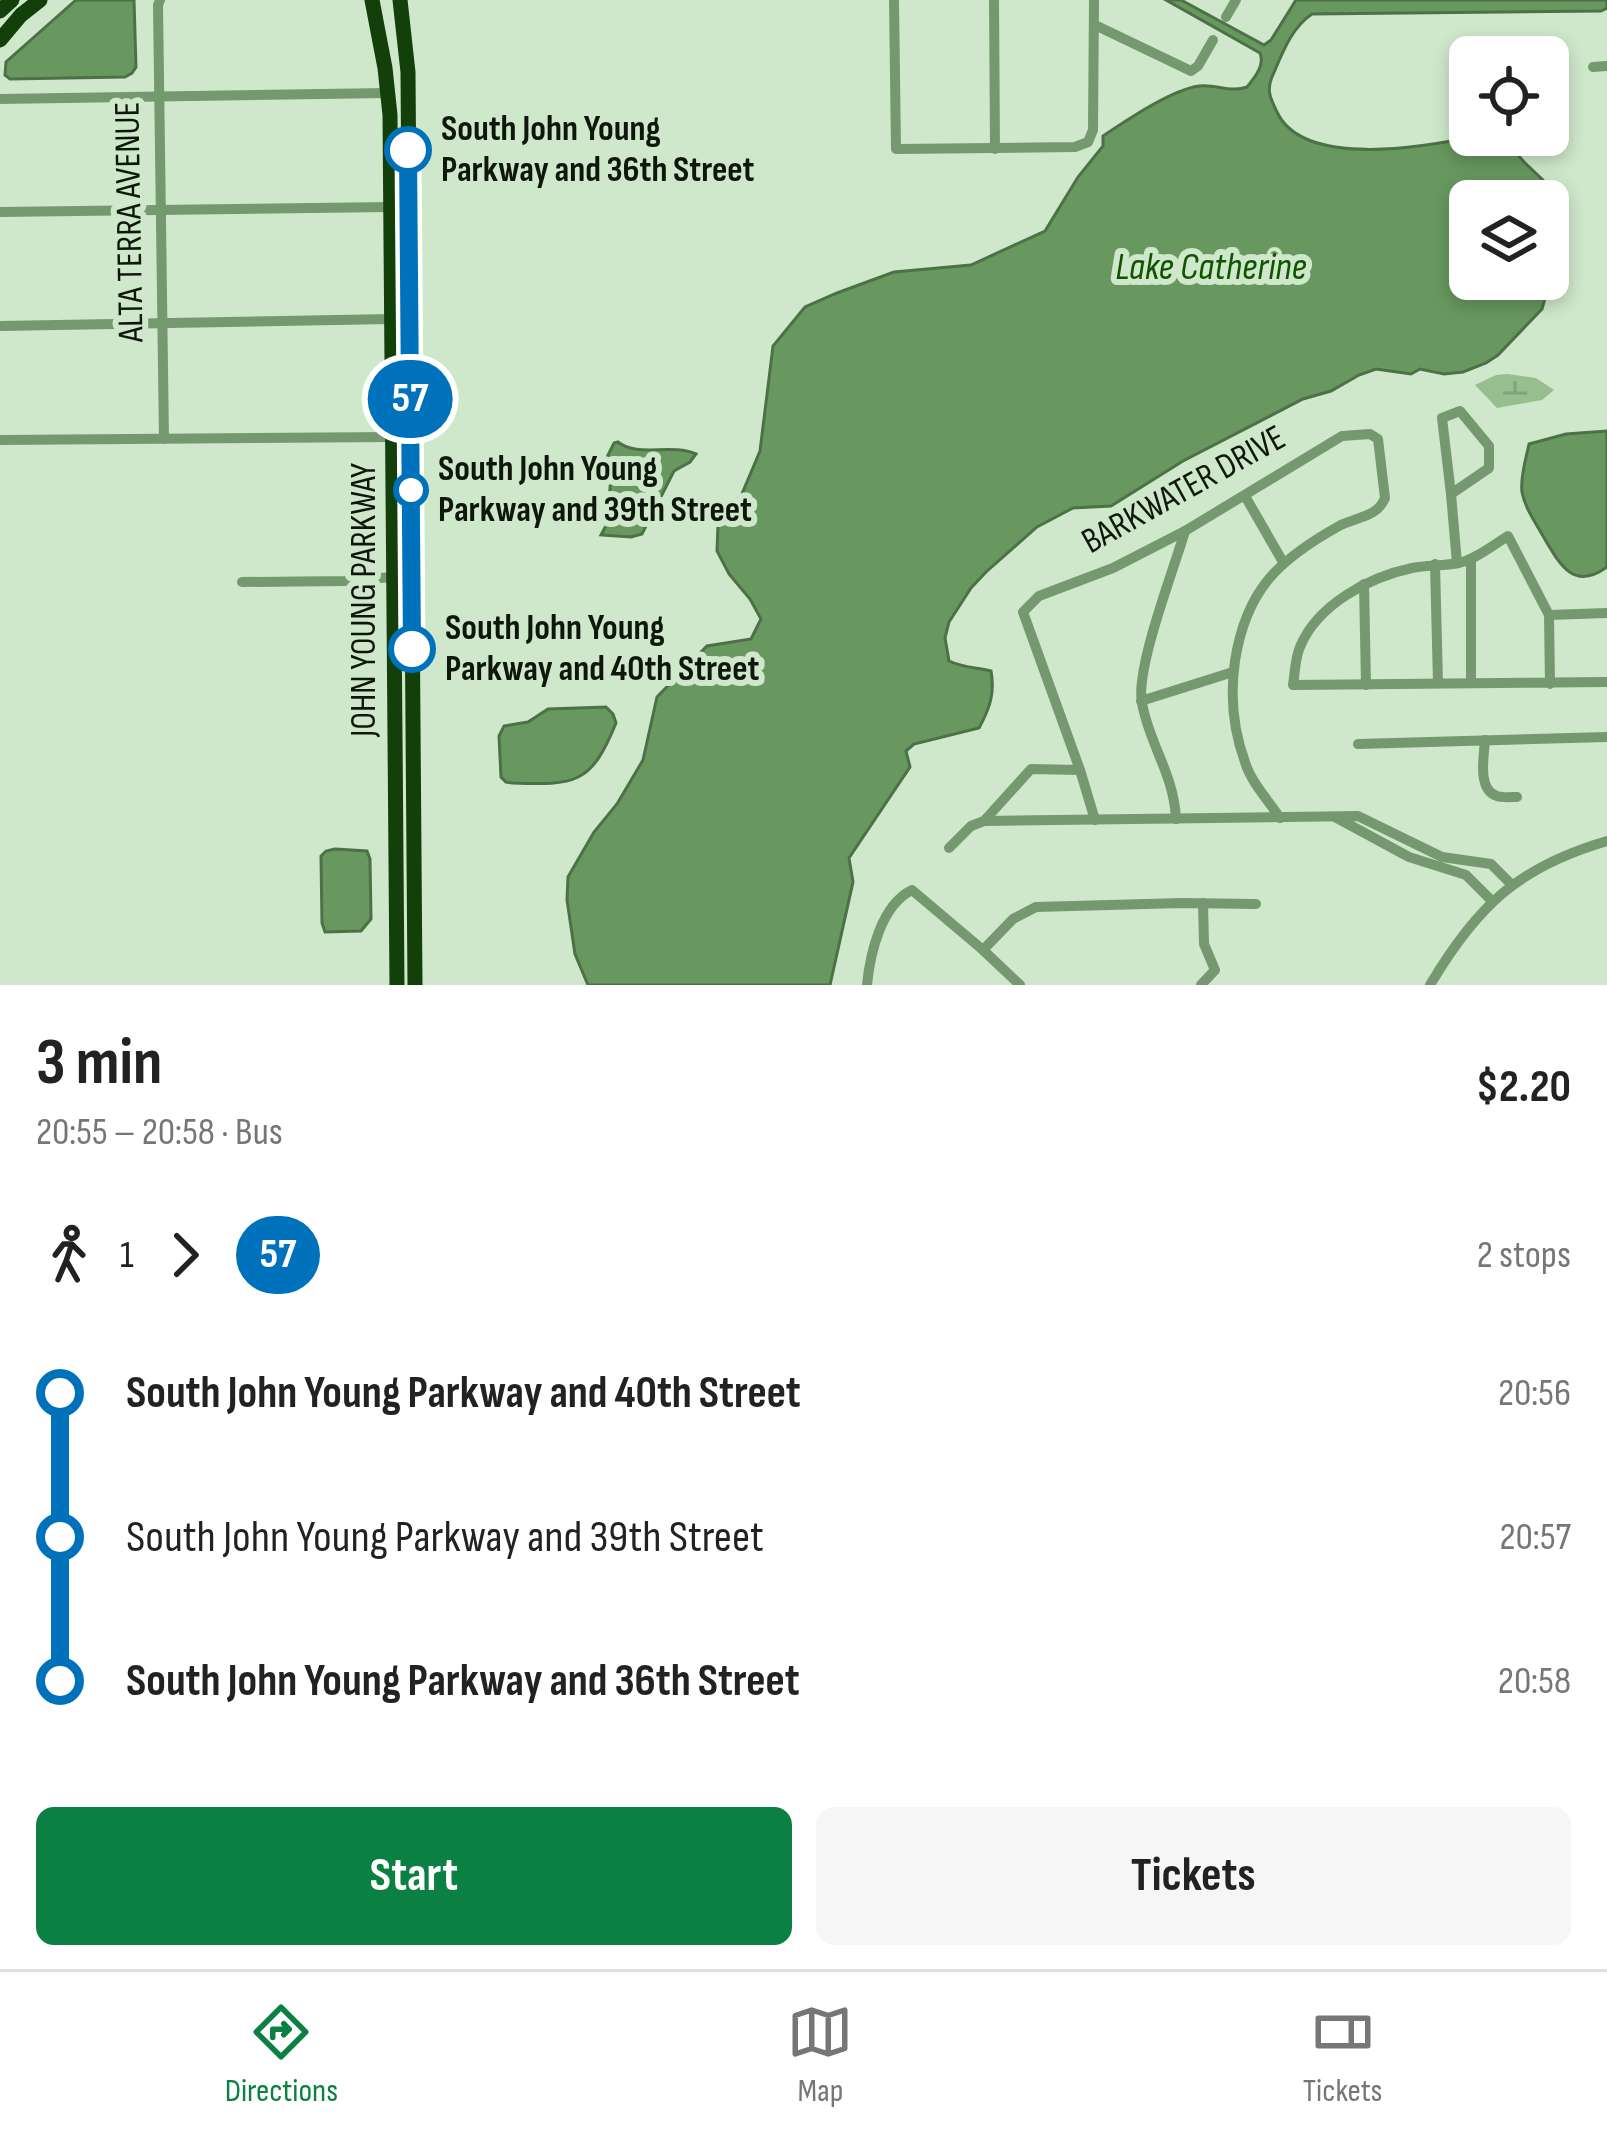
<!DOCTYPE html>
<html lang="en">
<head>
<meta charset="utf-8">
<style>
	body { margin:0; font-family:"Sofia Sans Condensed",sans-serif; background:#f6f6f6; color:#222; height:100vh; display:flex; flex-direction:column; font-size:45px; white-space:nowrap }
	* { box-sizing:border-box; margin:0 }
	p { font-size:39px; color:#767676 }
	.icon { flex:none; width:66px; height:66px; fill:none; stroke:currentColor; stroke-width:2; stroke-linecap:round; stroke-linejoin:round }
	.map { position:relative; height:985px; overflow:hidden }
	.panel { display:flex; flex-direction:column; background:#fff; flex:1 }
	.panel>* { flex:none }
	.badge { padding:0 24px; border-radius:39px; font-size:42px; line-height:78px }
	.fabs { position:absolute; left:1449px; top:36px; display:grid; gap:24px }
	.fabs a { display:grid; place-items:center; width:120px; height:120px; border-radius:18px; background:#fff; box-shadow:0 6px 18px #0003; font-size:60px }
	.map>.badge { position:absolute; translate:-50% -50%; box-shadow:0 0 0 6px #fff }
	.legs { display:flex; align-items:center; gap:18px; height:132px; padding:0 36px; font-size:39px }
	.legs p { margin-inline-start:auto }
	.head { display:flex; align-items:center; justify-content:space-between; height:204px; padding:0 36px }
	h1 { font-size:66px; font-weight:700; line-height:90px }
	.action { display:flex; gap:24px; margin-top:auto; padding:24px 36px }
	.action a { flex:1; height:138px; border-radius:18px; background:#0b8043; color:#fff; font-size:48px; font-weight:700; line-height:138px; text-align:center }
	.action a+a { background:#f6f6f6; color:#222 }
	ul { padding:0 36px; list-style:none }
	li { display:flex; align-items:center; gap:42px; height:144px; font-size:45px }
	li i { display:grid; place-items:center; width:18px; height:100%; margin:0 15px; background:currentColor }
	li i::after { content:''; width:30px; height:30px; margin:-15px; border:9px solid; border-radius:50%; background:#fff }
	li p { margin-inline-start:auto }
	li:first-child i { background:linear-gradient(#0000 50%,currentColor 0) }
	li:last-child i { background:linear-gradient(currentColor 50%,#0000 0) }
	.menu { display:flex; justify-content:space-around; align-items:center; height:168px; border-top:3px solid #e0e0e0; background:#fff; font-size:33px; color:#767676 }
	.menu a { display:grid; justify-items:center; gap:6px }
	.menu .on { color:#0b8043 }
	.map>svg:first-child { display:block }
	.wetland { fill:url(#wetland-marsh) }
	.water { fill:#689860; stroke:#4d7147; stroke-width:3; fill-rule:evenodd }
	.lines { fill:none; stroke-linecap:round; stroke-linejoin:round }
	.minor { stroke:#769870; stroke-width:10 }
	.highway { stroke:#123f0a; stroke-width:15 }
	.line-1-casing { stroke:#fff; stroke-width:27 }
	.line-1 { stroke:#0072bc; stroke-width:18 }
	.stop-1-dot { fill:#fff; stroke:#0072bc; stroke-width:6 }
	.labels { text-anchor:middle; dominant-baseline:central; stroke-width:12; stroke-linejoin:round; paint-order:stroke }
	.stop-label { font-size:36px; font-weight:bold; fill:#0f170d; stroke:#cfe8cb; text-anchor:start }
	.street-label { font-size:36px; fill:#0f170d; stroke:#cfe8cb }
	.water-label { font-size:39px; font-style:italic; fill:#105401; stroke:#cfe8cb }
</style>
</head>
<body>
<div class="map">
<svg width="1607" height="985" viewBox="0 0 1607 985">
	<defs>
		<pattern id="wetland-marsh" width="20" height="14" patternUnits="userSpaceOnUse" patternTransform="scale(3)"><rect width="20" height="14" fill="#96be8f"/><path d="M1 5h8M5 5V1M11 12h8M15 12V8" fill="none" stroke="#80a37a"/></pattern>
	</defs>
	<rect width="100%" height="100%" fill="#cfe8cb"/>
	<polygon class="wetland" points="1507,374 1536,378 1554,390 1542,400 1497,408 1475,385 1496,375"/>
	<g class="water">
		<polygon points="76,0 134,0 136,67 132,73 125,77 10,79 5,75 6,62"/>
		<path d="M1166,0H1181L1264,45L1271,40L1296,0H1607V8L1601,11L1312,14C1291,28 1282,54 1272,77C1266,91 1271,99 1277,112C1304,170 1431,146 1481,135H1493L1507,142L1524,162L1564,200L1566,211L1558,253L1542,309L1498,355L1486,363L1463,372L1444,374L1420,369L1411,374L1376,369L1359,375L1331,391L1303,399L1183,461L1111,506L1073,508L1037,527L986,572L971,588L949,622L945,638L949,661C964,668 976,667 991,671C995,693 990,708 979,728L914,744L906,751L910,767L849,858L853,882L830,985H588L575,954L567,900L568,877L594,832L617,804L643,760L657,697L707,646L751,639L761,619L750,599L729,574L717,551L718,525L726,510L741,496L760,451L773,346L805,307L837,293L894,272L971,265L1045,231L1078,177L1103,146V136C1127,120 1171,90 1199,86C1216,84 1231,93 1247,87C1255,77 1265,65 1260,53ZM1470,201H1548V279H1470Z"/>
		<path d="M1607,431V567C1573,592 1559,563 1543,536C1535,522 1525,508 1522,492C1520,477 1526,459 1529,444L1566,434Z"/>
		<path d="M618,442C638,458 670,443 696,454L690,462L674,471L642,534L631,537L601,535L608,522L611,471L603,468V465L614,443Z"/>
		<path d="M606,707L613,714L616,723C591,785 575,785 512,783L506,782L501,777L499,736L504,726L528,722L548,709Z"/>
		<polygon points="335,849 367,851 370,859 371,919 361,931 325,932 322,923 321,856 326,851"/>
	</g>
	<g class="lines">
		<g class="minor">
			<polyline points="160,0 158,5 164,439"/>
			<polyline points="894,0 896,149 1075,147 1088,142 1093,130 1094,0"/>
			<polyline points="994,0 995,149"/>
			<polyline points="1226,17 1236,0"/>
			<polyline points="1095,25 1191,71 1198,66 1213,40"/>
			<polyline points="1593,67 1607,66"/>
			<polyline points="0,99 388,93"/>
			<polyline points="0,212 390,207"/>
			<polyline points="0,326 391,319"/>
			<polygon points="1460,411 1489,446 1489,468 1451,494 1442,418"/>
			<polyline points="0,440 392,437"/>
			<polyline points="1451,494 1457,563"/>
			<polyline points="1245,496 1283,562"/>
			<polyline points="1471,559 1471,683"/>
			<polyline points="1435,564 1438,683"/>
			<polyline points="242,582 345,581 393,577"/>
			<polyline points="1364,584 1366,685"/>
			<polyline points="1549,615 1607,613"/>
			<path d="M1550,684L1549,615L1508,536C1493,545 1476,559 1459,563C1443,566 1427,565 1412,568C1369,577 1317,605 1300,647C1295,658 1295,673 1293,685L1607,682"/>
			<polyline points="1141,701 1233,672"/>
			<path d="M1485,740C1484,756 1477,790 1497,796C1503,798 1511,797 1517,797"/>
			<polyline points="1358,744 1607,737"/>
			<polyline points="1335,817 1409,857 1466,875 1492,901"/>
			<path d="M1176,819C1174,774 1149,744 1142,703C1135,669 1174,569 1185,531"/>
			<path d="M1095,820L1080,770L1023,612L1039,596L1113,568L1185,531L1342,436L1370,434L1378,439L1385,498C1377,518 1355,517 1339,526C1278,560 1246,590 1235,661C1230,695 1233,729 1245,762C1251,782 1268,800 1280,818"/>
			<polyline points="984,821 1358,816 1442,857 1491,864 1512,885"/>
			<polyline points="949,848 971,826 984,821 1031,769 1080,770"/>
			<polyline points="983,950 1013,919 1036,907 1182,903 1256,904"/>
			<path d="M867,985C870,954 881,905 912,890L983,950L1020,985"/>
			<polyline points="1201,985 1215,970 1204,944 1203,903"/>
			<path d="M1430,985C1477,906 1518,867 1607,841"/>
		</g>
		<g class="highway">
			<polyline points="372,0 385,68 390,115 397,985"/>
			<polyline points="400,0 408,72 415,985"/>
			<polyline points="0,11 12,0"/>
			<polyline points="0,40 21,15 40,0"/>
		</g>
	</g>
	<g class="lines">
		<g class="line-1-casing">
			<polyline id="line-1" points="408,150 412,649"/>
		</g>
		<use href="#line-1" class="line-1"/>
	</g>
	<g class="stop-1-dot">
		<circle cx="408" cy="150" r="21"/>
		<circle cx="411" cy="490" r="15"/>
		<circle cx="412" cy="649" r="21"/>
	</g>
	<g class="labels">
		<g class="stop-label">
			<text x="441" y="129">South John Young<tspan x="441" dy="41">Parkway and 36th Street</tspan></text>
			<text x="438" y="469">South John Young<tspan x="438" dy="41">Parkway and 39th Street</tspan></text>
			<text x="445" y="628">South John Young<tspan x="445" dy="41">Parkway and 40th Street</tspan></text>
		</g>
		<g class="street-label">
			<text transform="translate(130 222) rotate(-91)">ALTA TERRA AVENUE</text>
			<text transform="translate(1184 490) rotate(-29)">BARKWATER DRIVE</text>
			<text transform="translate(364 600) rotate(-90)">JOHN YOUNG PARKWAY</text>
		</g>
		<g class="water-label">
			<text x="1211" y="267">Lake Catherine</text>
		</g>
	</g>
</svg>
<div class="fabs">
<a><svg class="icon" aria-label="locate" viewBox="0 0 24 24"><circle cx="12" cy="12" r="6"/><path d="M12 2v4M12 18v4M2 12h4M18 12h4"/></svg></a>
<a><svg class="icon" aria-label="layers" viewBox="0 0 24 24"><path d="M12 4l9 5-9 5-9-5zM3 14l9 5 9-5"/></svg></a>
</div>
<b class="badge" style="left:410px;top:399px;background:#0072bc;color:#fff">57</b>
</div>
<section class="panel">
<div class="head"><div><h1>3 min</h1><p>20:55 – 20:58 · Bus</p></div><b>$2.20</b></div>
<div class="legs"><svg class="icon" aria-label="walk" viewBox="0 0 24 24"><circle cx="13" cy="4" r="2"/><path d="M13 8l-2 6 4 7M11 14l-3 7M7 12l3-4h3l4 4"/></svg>1<svg class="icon" aria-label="forward" viewBox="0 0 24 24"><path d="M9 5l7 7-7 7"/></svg><b class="badge" style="background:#0072bc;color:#fff">57</b><p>2 stops</p></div>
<ul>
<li><i style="color:#0072bc"></i><b>South John Young Parkway and 40th Street</b><p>20:56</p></li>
<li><i style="color:#0072bc"></i><span>South John Young Parkway and 39th Street</span><p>20:57</p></li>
<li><i style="color:#0072bc"></i><b>South John Young Parkway and 36th Street</b><p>20:58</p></li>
</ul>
<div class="action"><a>Start</a><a>Tickets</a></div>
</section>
<nav class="menu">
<a class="on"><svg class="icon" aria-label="directions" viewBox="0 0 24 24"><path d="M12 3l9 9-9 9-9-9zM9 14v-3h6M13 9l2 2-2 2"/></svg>Directions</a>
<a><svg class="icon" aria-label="map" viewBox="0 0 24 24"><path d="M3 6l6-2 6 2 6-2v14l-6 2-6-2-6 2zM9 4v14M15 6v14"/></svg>Map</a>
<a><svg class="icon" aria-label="tickets" viewBox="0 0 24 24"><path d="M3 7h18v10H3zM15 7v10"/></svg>Tickets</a>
</nav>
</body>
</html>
